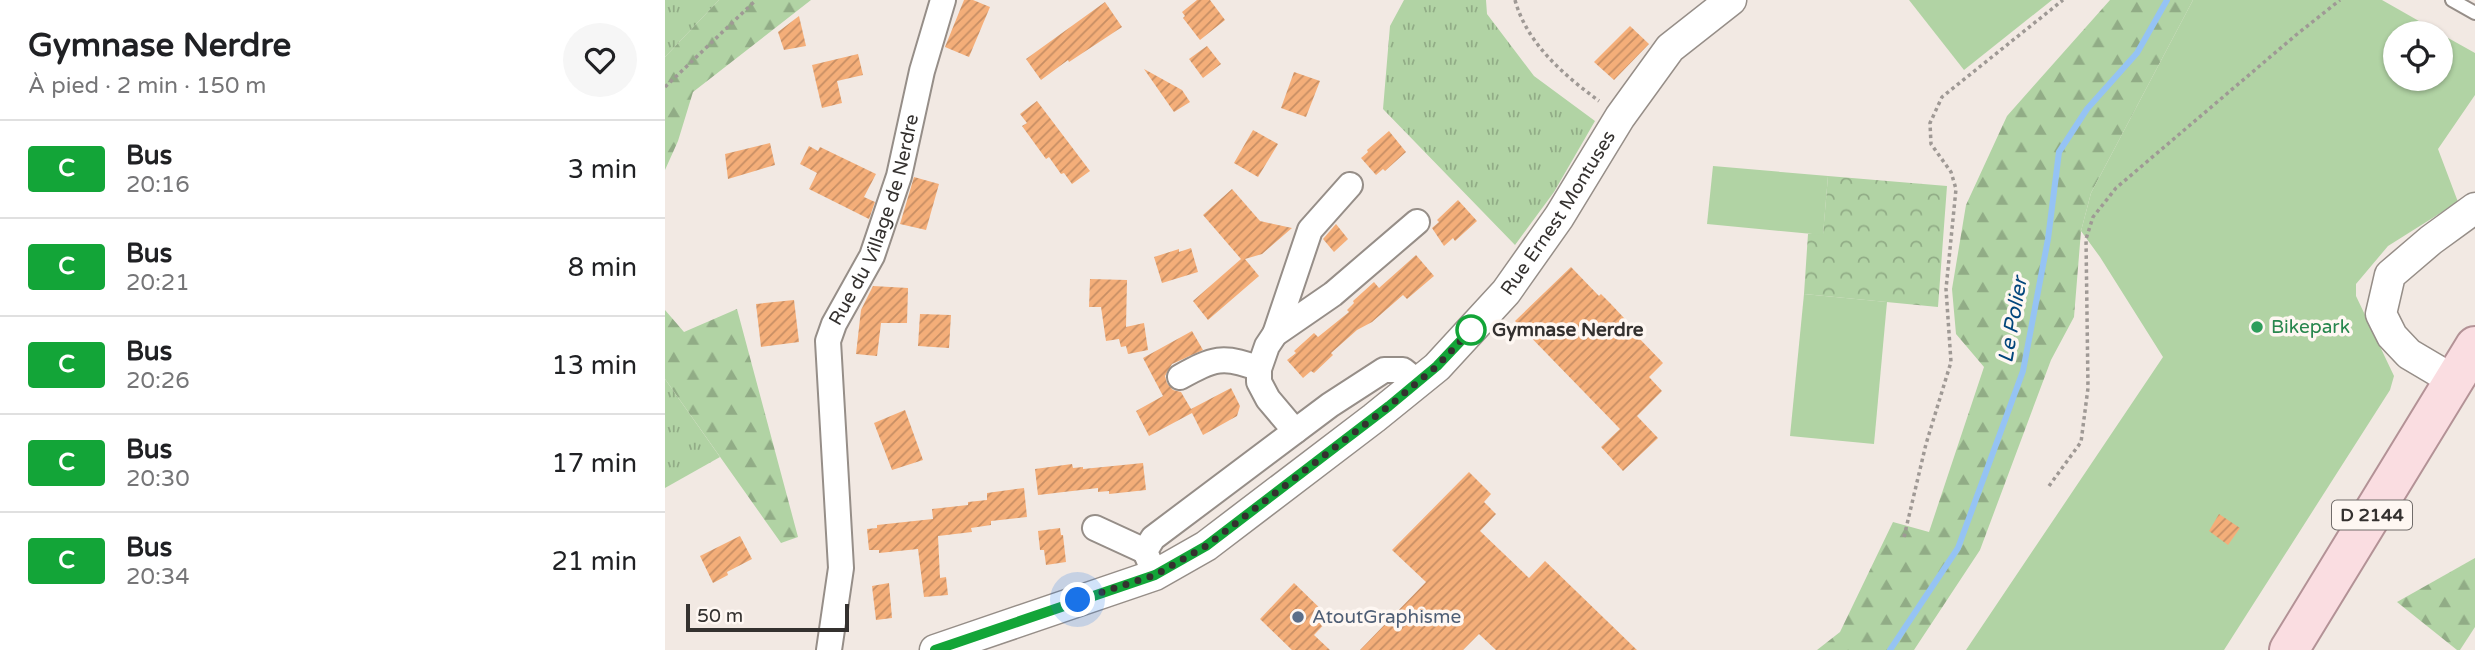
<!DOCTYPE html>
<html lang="fr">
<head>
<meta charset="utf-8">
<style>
	body { margin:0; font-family:"Varela Round",sans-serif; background:#f6f6f6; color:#202124; height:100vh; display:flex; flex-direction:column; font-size:26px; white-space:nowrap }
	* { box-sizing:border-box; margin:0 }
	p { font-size:23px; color:#757577 }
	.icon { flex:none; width:38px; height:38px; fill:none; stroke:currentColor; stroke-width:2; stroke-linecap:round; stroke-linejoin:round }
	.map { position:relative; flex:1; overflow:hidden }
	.side { display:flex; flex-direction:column; background:#fff; width:665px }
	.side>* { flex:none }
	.badge { padding:0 14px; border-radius:5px; font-size:24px; line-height:46px }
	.buttons { position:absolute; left:1718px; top:21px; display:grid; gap:14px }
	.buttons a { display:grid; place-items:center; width:70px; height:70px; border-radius:50%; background:#fff; box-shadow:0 2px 5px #0004; font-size:35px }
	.scale { position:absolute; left:21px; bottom:18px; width:163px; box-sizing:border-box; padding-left:7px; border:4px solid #34312f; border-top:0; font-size:19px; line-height:24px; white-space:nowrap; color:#34312f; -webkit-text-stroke:5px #fef7f2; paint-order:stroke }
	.you { position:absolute; width:35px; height:35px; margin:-18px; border:5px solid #fff; border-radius:50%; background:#1a73e8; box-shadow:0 0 0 10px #1a73e833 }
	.map>.badge { position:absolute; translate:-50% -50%; box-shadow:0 0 0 4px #fff }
	.round { display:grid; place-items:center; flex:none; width:74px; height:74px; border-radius:37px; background:#f6f6f6 }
	.headline { display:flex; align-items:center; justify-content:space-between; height:119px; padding:0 28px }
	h1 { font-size:33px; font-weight:700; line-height:52px }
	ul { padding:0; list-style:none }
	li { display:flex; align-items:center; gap:21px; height:98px; padding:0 28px; border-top:2px solid #e0e0e0 }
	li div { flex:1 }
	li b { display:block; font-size:26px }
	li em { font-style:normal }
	li .badge { min-width:77px; font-weight:700; text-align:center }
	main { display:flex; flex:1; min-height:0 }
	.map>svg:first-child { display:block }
	.grass { fill:url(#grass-tufts) }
	.forest { fill:url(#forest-firs) }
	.park { fill:url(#park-crowns) }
	.pitch { fill:#b1d3a4 }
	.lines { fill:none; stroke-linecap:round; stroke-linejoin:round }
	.stream { stroke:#95c3f4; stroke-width:6 }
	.building { fill:url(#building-hatch) }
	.service-casing { stroke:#968e88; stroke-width:16 }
	.minor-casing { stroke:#968e88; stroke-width:28 }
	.tertiary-casing { stroke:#968e88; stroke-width:33 }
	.primary-casing { stroke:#b39296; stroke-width:42 }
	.path { stroke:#9f9995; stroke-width:3.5; stroke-dasharray:3.5 3.5; stroke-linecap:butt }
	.service { stroke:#fff; stroke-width:12 }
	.minor { stroke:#fff; stroke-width:24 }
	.tertiary { stroke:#fff; stroke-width:30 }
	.primary { stroke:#fadde1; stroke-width:38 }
	.line-casing { stroke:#fff; stroke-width:16 }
	.line { stroke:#13a538; stroke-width:10 }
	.walk { stroke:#34312f; stroke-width:7; stroke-dasharray:0 12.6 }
	.leisure-dot { fill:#2e9e5b; stroke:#fef7f2; stroke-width:2.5 }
	.stop-dot { fill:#fff; stroke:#13a538; stroke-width:3.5 }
	.service-dot { fill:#5c6f8a; stroke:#fef7f2; stroke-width:2.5 }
	.labels { text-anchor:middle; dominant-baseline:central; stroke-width:7; stroke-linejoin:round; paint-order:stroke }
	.shield { fill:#fef7f2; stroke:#716c6a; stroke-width:2 }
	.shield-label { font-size:18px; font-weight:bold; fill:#34312f }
	.street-label { font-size:19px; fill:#34312f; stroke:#fef7f2 }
	.leisure-label { font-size:19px; fill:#27864d; stroke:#fef7f2; text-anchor:start }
	.stop-label { font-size:19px; font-weight:bold; fill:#34312f; stroke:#fef7f2; text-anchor:start }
	.service-label { font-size:19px; fill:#4e5e75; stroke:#fef7f2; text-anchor:start }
	.water-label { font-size:21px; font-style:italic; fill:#02467c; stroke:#fef7f2 }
</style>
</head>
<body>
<main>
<section class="side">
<div class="headline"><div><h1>Gymnase Nerdre</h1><p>À pied · 2 min · 150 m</p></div><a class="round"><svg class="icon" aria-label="heart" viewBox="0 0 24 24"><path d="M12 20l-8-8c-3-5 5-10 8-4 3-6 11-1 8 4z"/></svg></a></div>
<ul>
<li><span class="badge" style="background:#13a538;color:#fff">C</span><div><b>Bus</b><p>20:16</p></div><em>3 min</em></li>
<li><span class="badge" style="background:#13a538;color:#fff">C</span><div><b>Bus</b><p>20:21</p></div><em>8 min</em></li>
<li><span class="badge" style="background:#13a538;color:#fff">C</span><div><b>Bus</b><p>20:26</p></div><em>13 min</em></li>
<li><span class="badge" style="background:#13a538;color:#fff">C</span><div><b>Bus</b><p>20:30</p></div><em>17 min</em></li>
<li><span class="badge" style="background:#13a538;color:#fff">C</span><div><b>Bus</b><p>20:34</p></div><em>21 min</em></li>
</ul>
</section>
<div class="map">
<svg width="1810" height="650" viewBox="0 0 1810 650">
	<defs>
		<pattern id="grass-tufts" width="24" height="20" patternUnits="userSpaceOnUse" patternTransform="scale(1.75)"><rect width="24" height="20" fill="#b1d3a4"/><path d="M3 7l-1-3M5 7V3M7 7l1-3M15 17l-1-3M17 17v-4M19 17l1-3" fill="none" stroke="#91ac86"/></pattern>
		<pattern id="forest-firs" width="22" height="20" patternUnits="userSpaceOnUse" patternTransform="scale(1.75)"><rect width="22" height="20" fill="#b1d3a4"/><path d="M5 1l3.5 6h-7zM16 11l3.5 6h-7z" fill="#91ac86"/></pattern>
		<pattern id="park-crowns" width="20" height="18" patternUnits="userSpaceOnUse" patternTransform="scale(1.75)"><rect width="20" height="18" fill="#b1d3a4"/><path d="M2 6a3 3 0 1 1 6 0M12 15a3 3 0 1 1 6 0" fill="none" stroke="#91ac86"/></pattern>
		<pattern id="building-hatch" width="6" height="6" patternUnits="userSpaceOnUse" patternTransform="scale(1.75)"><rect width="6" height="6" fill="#f4ae79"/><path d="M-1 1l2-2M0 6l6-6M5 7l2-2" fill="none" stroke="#c68e64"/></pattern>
	</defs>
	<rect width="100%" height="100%" fill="#f2e9e3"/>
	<g class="grass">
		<polygon points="0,0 54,0 0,57"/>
		<polygon points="739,0 821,0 822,14 869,76 930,121 889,192 850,245 718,109 725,26"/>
		<polygon points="0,379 55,457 0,488"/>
	</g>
	<g class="forest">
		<polygon points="54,0 146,0 28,92 13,141 0,170 0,57"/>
		<polygon points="1445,0 1528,0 1426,193 1416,231 1409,317 1386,360 1315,550 1249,650 1152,650 1175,632 1228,522 1264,532 1319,367 1291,334 1287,289 1301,205 1342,116"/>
		<polygon points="72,309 133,537 116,543 0,379 0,310 19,332"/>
		<polygon points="1810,558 1810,627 1795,650 1792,650 1732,602"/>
	</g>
	<polygon class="park" points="1163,176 1282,186 1273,307 1139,294 1143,234 1158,234"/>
	<g class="pitch">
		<polygon points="1244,0 1387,0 1299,70"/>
		<polygon points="1528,0 1717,0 1775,33 1731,33 1731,79 1776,79 1776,34 1810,53 1810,95 1773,149 1793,202 1723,246 1691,284 1691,296 1729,376 1725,390 1559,650 1301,650 1498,357 1435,257 1416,231 1426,193"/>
		<polygon points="1048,166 1163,176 1158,235 1042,224"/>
		<polygon points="1139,294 1222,302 1209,444 1125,436"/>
	</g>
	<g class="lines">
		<polyline class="stream" points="1225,650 1293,548 1358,371 1383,239 1394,152 1422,109 1472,53 1502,0"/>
	</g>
	<g class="building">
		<polygon points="299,0 308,0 325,7 304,57 280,47"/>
		<polygon points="532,0 545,0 560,20 535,40 518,18 520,16 517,12"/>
		<polygon points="440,2 457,27 404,62 403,60 376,80 361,59"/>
		<polygon points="134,16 141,46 119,50 113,32"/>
		<polygon points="965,26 984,44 949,80 929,62"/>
		<polygon points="542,46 556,64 538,78 524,59"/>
		<polygon points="193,54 198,75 172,81 177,103 157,108 147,65"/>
		<polygon points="479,69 517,90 525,102 509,112"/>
		<polygon points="629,72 655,81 641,117 616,108"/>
		<polygon points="372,101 425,171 407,184 399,173 396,174 384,157 381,159 357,126 362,123 355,114"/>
		<polygon points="588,130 613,144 593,177 569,163"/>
		<polygon points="724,131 741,152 720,171 718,169 711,175 696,158 703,152 702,150"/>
		<polygon points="105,143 110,165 63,179 60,154"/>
		<polygon points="144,146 153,151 155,147 211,174 199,197 210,202 204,219 144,189 152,173 135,164"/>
		<polygon points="249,177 274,184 261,230 235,224"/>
		<polygon points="567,189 595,221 627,228 597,254 580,259 594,276 543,320 528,301 576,259 538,215"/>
		<polygon points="793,200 812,221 790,241 788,238 779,246 767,228 774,222 772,220"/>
		<polygon points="671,224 683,239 669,252 658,239"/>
		<polygon points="526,248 533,272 497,283 489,257 514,249 514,252"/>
		<polygon points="751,255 769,276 742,299 738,295 707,322 692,330 666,353 668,355 649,373 646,371 638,378 622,360 631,353 629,351 649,333 653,337 684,312 682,310 689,303 688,301 709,282 714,288"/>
		<polygon points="906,267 934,296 936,294 945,303 973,333 971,335 998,363 984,377 997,391 972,416 993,438 958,471 936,447 955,429 850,321"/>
		<polygon points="425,279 462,280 461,327 479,323 483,350 463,354 461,346 456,347 454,339 441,341 436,307 424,307"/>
		<polygon points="208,286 243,288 242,323 216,323 212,356 191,354 196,310"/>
		<polygon points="129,300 134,342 96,347 91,304"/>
		<polygon points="255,314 286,315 284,348 253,346"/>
		<polygon points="527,331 538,350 507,364 500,376 502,383 508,390 516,392 526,409 566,388 575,406 572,416 538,435 527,413 484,436 471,411 498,396 478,358"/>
		<polygon points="240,410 258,460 227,470 209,423"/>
		<polygon points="478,463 481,490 444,494 444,491 433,492 433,488 373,495 370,469 407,464 408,468 418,467 418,469"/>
		<polygon points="804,472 826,494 819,502 831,514 815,531 864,578 880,561 972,650 831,650 814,634 798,650 695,650 761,582 727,550"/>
		<polygon points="359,488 362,517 326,521 326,525 306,528 307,532 273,536 275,578 281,577 283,595 259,597 253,549 214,553 214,550 204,550 202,529 212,528 212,525 268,519 267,509 303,505 303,502 322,500 322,493"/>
		<polygon points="1554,514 1575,528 1563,545 1544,531"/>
		<polygon points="395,528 396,535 398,535 401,562 381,565 379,550 375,550 373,531"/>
		<polygon points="75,536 87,559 62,572 63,575 48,583 35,556"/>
		<polygon points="224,583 227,618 211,620 207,586"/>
		<polygon points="629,583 665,618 649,635 665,650 627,650 595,619"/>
	</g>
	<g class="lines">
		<g class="service-casing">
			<polyline id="service" points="1787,0 1810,13"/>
		</g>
		<g class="minor-casing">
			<g id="minor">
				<polyline points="610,334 645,230 685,185"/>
				<path d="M515,377C548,359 558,354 594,369"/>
				<polyline points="630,431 603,399 594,382 594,369 602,346 610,334 668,294 752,222"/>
				<polyline points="430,528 480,551"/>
				<polyline points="490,575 480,551 488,538 665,405 719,370 738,370 753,382"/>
				<path id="s1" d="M164,650L176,568L163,341L169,324L207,256L234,176L257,71L278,0"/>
			</g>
		</g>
		<g class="tertiary-casing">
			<g id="tertiary">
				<polyline points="1788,380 1744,354 1727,336 1716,314 1725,275 1766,240 1810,208"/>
				<path id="s2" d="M270,650L490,575L541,546L709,418L772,367L841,292L894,217L955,117L1005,48L1066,0"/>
			</g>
		</g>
		<g class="primary-casing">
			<polyline id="primary" points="1624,650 1810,346"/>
		</g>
		<g class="path">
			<path d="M850,0C862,44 899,75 934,101"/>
			<polyline points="0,87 91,0"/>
			<polyline points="1384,486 1416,442 1423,388 1421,239 1428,217 1451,188 1631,35 1675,0"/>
			<polyline points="1239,537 1261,444 1286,362 1281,289 1291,189 1286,172 1266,144 1265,123 1277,97 1398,0"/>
		</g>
		<use href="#service" class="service"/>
		<use href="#minor" class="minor"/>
		<use href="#tertiary" class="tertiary"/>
		<use href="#primary" class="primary"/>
	</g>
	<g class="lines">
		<g class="line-casing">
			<polyline id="line" points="270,650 490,575 541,546 724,406 772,366 806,330"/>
		</g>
		<use href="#line" class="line"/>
		<polyline class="walk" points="413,600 490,575 541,546 724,406 772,366 806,330"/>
	</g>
	<circle class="leisure-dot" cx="1592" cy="327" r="7"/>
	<circle class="stop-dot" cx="806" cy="330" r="14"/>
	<circle class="service-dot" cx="633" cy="617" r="7"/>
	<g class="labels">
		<rect class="shield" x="1667" y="500.5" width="80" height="29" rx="5"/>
		<g class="shield-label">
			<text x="1707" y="515">D 2144</text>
		</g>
		<g class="street-label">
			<text stroke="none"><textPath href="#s2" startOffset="780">Rue Ernest Montuses</textPath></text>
			<text stroke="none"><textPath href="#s1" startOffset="441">Rue du Village de Nerdre</textPath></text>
		</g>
		<g class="leisure-label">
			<text x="1606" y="327">Bikepark</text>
		</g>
		<g class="stop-label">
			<text x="827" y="330">Gymnase Nerdre</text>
		</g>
		<g class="service-label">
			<text x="647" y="617">AtoutGraphisme</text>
		</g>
		<g class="water-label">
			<text transform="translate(1348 320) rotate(-80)">Le Polier</text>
		</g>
	</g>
</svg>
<div class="buttons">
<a><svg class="icon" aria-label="locate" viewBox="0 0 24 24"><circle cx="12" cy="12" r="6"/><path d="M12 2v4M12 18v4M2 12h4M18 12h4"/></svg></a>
</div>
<div class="scale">50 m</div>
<div class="you" style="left:413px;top:600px"></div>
</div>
</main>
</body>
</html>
